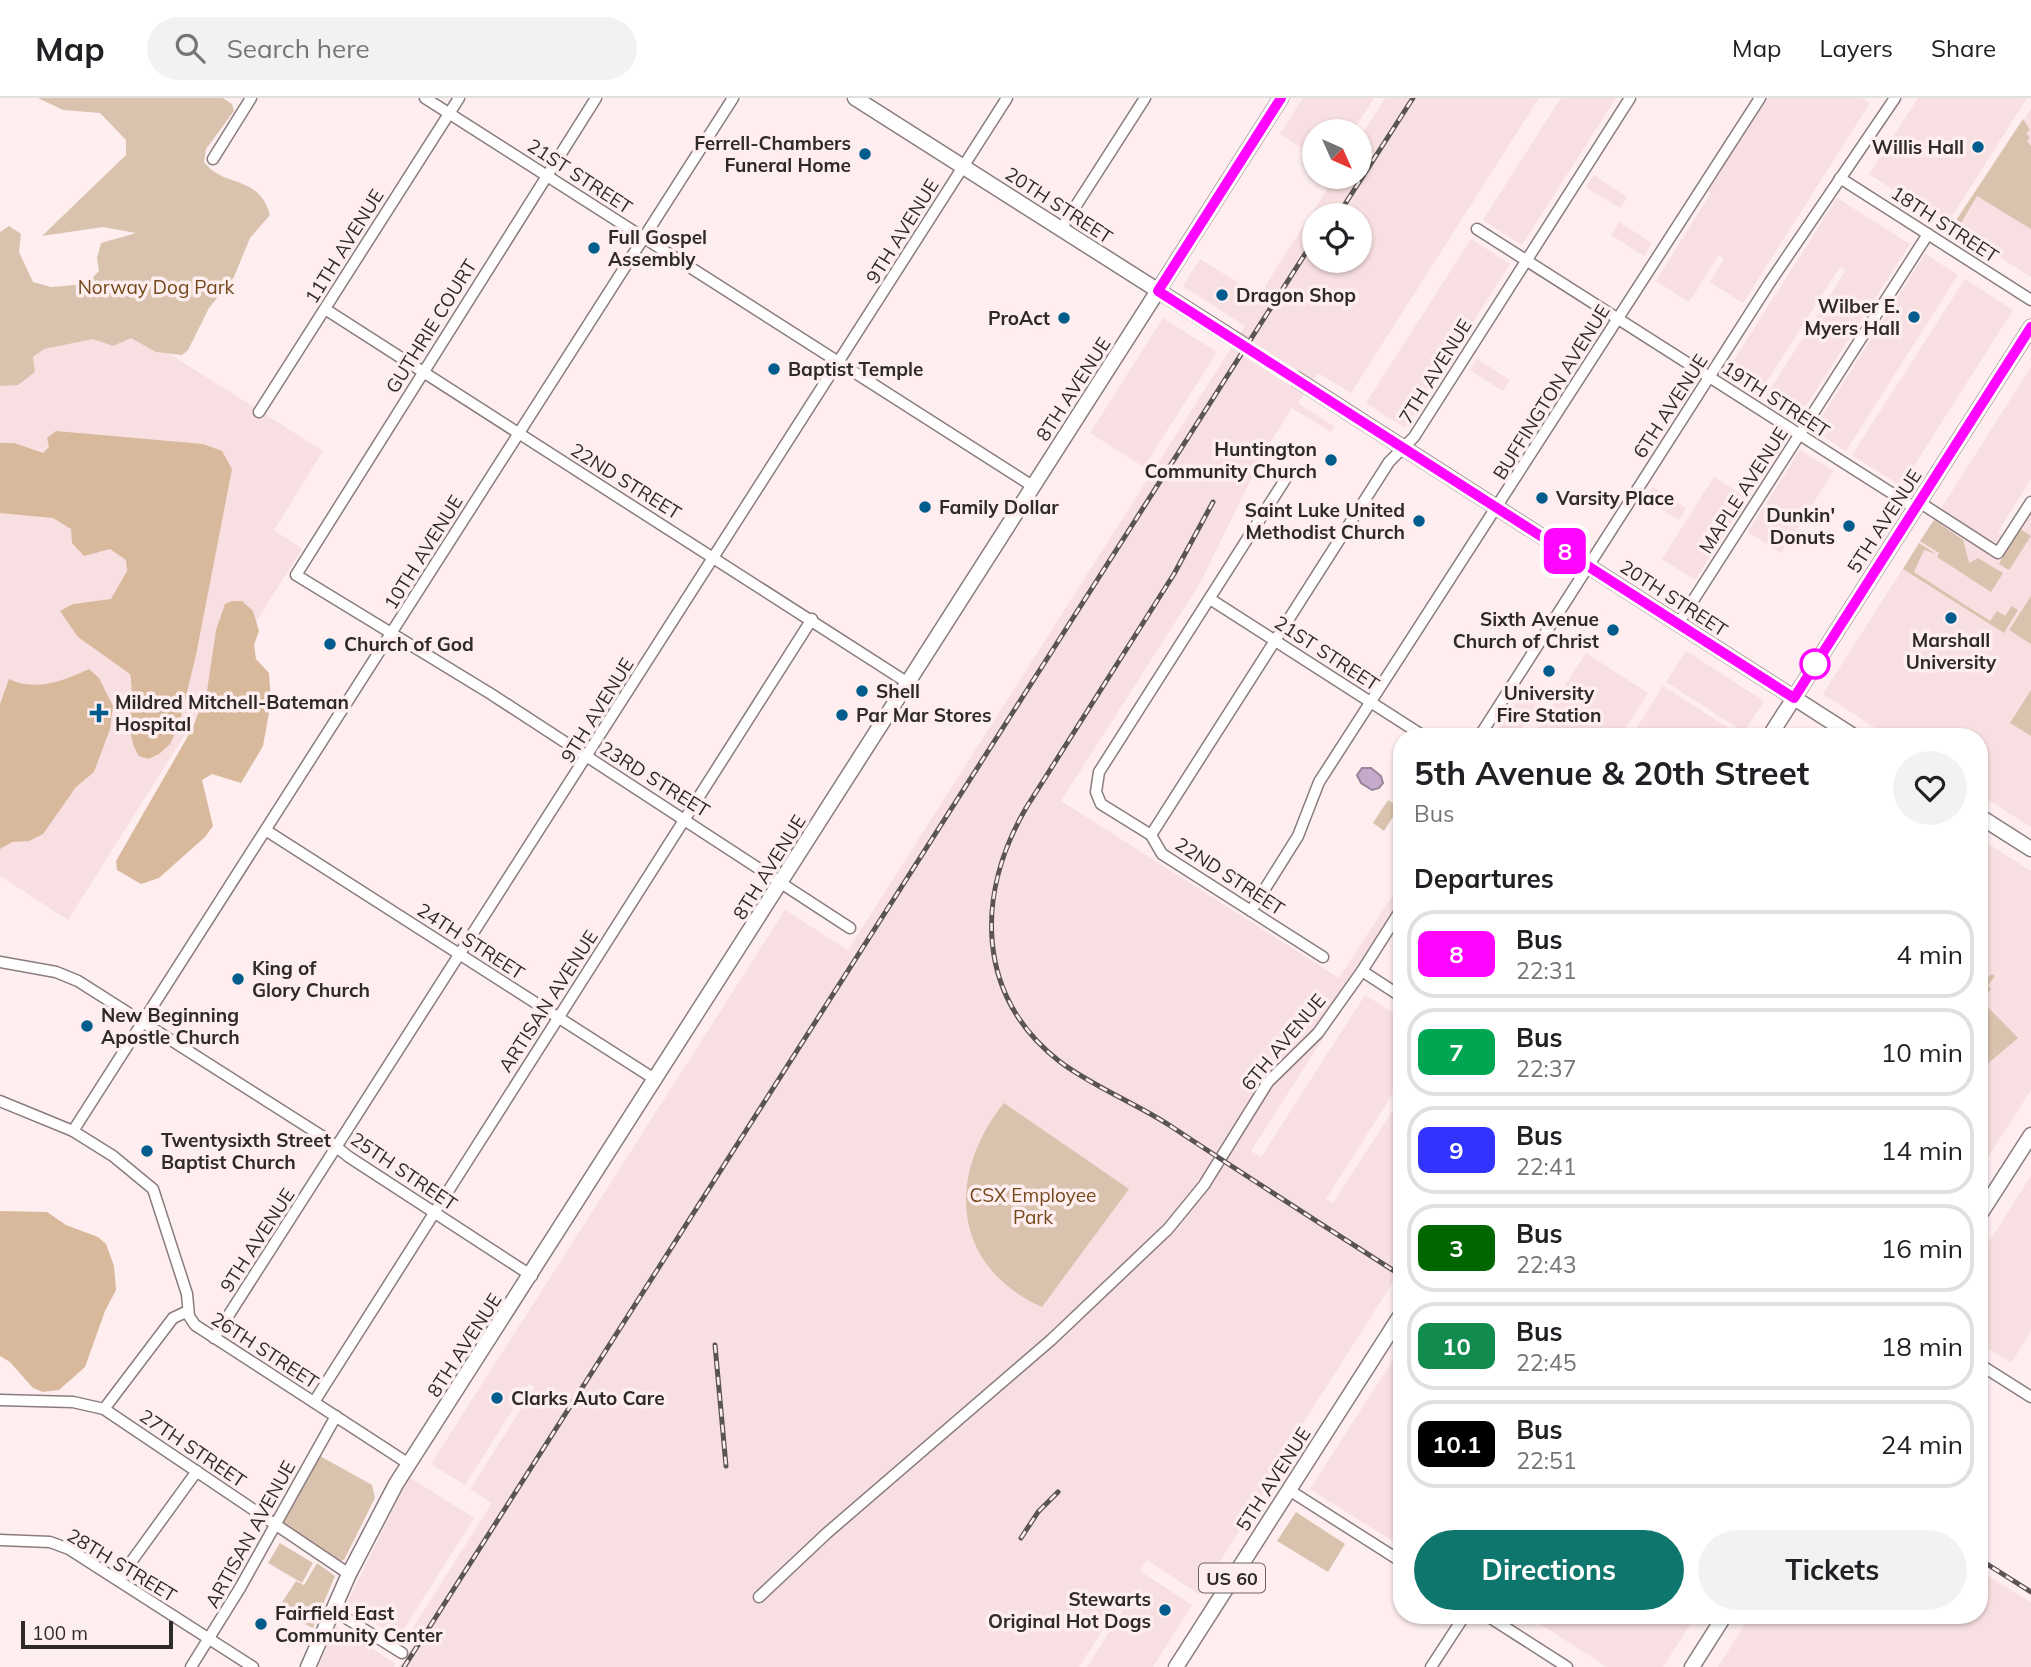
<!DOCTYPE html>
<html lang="en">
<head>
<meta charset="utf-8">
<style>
	body { margin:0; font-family:Mulish,sans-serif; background:#f2f2f2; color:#202124; height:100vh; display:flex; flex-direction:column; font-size:26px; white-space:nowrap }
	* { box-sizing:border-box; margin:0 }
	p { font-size:23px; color:#757577 }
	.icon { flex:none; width:38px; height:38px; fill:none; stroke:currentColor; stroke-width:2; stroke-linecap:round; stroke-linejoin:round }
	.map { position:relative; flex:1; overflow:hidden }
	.drawer { position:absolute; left:1393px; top:630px; width:595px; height:896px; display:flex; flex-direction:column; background:#fff; border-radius:28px; box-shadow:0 2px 5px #0004 }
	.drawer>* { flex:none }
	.badge { padding:0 14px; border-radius:10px; font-size:24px; line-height:46px }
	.needle { width:46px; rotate:135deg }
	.fabs { position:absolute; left:1302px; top:21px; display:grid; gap:14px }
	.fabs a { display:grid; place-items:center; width:70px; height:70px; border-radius:50%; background:#fff; box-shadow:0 2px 5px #0004; font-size:35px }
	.scale { position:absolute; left:21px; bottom:18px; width:152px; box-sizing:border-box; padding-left:7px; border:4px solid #2f2a2a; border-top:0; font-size:19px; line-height:24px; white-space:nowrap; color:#2f2a2a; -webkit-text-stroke:5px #feeeef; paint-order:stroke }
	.map>.badge { position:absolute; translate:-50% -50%; box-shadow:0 0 0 4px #fff }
	h2 { padding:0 21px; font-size:26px; line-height:63px }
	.round { display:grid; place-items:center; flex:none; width:74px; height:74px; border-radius:37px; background:#f2f2f2 }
	.head { display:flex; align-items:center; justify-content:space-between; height:119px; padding:0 21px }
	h1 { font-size:33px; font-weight:700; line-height:52px }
	.cta { display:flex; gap:14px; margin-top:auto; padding:14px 21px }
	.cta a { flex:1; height:80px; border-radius:42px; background:#0f766e; color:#fff; font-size:28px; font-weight:700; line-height:80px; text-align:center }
	.cta a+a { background:#f2f2f2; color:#202124 }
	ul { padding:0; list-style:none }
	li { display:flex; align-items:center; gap:21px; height:88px; margin:0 14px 10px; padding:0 7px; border:4px solid #e0e0e0; border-radius:28px }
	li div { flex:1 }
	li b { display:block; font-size:26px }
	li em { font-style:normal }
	li .badge { min-width:77px; font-weight:700; text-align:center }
	header { display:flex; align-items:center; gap:42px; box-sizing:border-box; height:98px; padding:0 35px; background:#fff; border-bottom:2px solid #e0e0e0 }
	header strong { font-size:33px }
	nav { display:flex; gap:38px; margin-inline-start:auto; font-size:24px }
	.search { width:490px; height:63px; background:#f2f2f2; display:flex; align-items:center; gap:18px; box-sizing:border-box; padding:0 24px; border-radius:38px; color:#757577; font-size:26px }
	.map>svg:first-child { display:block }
	.built { fill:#f8dfe1; fill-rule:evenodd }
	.green { fill:#dac3ae }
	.forest { fill:#d9b99c }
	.water { fill:#c5aacb; stroke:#98849b; stroke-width:2 }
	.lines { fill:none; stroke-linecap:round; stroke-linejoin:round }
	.major-tunnel { stroke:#d5c7c8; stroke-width:14; stroke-dasharray:14 7; stroke-linecap:butt }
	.minor-casing { stroke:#8a7c7d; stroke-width:13 }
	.major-casing { stroke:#8a7c7d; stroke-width:17 }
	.minor { stroke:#fff; stroke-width:10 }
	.major { stroke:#fff; stroke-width:14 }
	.rail-casing { stroke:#5b5454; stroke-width:5 }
	.rail { stroke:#feeeef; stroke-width:2.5; stroke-dasharray:8; stroke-linecap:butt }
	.line-casing { stroke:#fff; stroke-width:16 }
	.line { stroke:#ff07ff; stroke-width:10 }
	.poi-dot { fill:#005c8d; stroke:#feeeef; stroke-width:2.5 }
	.stop-dot { fill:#fff; stroke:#ff07ff; stroke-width:3.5 }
	.labels { text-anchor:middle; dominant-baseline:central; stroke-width:7; stroke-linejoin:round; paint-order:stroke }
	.shield { fill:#feeeef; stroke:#6d6565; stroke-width:2 }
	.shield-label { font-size:18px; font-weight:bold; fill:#2f2a2a }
	.poi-label { font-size:19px; font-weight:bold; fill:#2f2a2a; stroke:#feeeef; text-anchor:start }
	.street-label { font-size:19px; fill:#2f2a2a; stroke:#feeeef }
	.park-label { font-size:19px; fill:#74481a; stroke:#feeeef }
</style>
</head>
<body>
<header>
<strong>Map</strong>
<div class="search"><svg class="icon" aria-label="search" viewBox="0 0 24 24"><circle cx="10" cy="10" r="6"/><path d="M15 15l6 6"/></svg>Search here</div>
<nav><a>Map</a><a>Layers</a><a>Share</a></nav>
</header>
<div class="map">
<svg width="2031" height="1569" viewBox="0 0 2031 1569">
	<rect width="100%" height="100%" fill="#feeeef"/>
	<g class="built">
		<polygon points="1303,0 1374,0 1353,33 1314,33 1314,58 1280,36"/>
		<path d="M1385,0H1539L1351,295L1318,275L1298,305L1335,329L1331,334L1292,310L1266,351L1199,487L1061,703L1339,880L1402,783V817L1251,1053L1261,1059L1365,897L1402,920V981L1326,1101L1333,1105L1402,998V1170L1261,1391L1264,1394L1199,1496L1147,1462L1140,1473L1192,1507L1153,1569H1087L1125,1509L1120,1505L1079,1569H399L412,1549L404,1544L492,1405L470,1391L535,1289L529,1286L465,1387L431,1366L785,812L848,852L1245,228L1183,188L1200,161L1259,198L1256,202L1260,204L1267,193L1265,188L1335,79H1360V40ZM1314,117H1360V163H1314Z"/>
		<polygon points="1561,0 1616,0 1522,147 1483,122"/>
		<polygon points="1764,0 1862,0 1870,5 1743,205 1710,184 1724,161 1719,157 1689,204 1656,183 1711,95 1706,91"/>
		<polygon points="1918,0 2027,0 1947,126 1869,76"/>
		<polygon points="2031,11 2031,179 1955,131"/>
		<polygon points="1594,77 1627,99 1620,110 1586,89"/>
		<polygon points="1837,100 1910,146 1797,322 1764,301 1846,172 1840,169 1758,297 1725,276"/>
		<polygon points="1619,124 1652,145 1644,158 1611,137"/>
		<polygon points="1471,141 1510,166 1405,330 1366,305"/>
		<polygon points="1925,156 1958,177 1846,353 1813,332"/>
		<polygon points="1965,181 2013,212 1901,388 1852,357"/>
		<polygon points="89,205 323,353 274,432 302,451 68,822 0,778 0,280 21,247"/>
		<polygon points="1163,220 1217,254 1144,369 1090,335"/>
		<polygon points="1477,261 1510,282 1503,293 1470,272"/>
		<polygon points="2031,269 2031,381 1998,434 2013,443 2031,416 2031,729 1979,696 1979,639 1889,639 1823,596"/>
		<polygon points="1800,352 1834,373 1781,455 1748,434"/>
		<polygon points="1714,379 1747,400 1695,482 1662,461"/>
		<polygon points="1653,389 1686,410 1679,422 1645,401"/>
		<polygon points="1686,553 1764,603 1744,634 1666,584"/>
		<polygon points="1586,555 1648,595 1620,639 1532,639"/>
		<polygon points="1663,588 1741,638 1741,639 1631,639"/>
		<polygon points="1524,592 1539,602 1516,639 1493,639"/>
		<polygon points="1979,740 2031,773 2031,992 1979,1073"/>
		<polygon points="2031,1078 2031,1233 2011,1265 1979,1245 1979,1159"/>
		<polygon points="1402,1248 1402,1449 1310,1391"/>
		<polygon points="409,1379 474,1420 402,1534 388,1525 384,1531 346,1507"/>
		<polygon points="1979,1472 2031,1505 2031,1569 1718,1569 1751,1517 1979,1517"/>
		<polygon points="1526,1517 1696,1517 1663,1569 1607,1569"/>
		<polygon points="336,1528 396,1566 393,1569 318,1569"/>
	</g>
	<g class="green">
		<path d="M38,0H223L232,6L234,13L206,51L204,64C223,90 259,76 270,117L250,140L234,179L209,210L188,252L182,257L156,254L131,240L113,248L93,241L44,251L33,259L35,274L18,287L0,288V134L9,128L21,136L19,154L33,184L51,189L86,186L99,173L97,160L101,145L136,135L103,129L42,138L126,57V42L100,15L63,12Z"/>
		<polygon points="2023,21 2030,32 2026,35 2030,40 2027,43 2031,48 2031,131 1977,98 1958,130 1964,134 1963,138 1955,132 1953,127"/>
		<polygon points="1934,422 1963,442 1969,465 1978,460 2003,475 1991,494 1937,459 1939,455 1920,443"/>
		<polygon points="2019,430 2031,438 2009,472 1999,466"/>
		<polygon points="1919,445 1936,456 1924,452 1914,474 1990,523 1997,513 2005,518 2012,508 2018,512 2004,535 1903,471"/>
		<polygon points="2031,498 2031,546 2009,532"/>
		<polygon points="2031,592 2031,638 2010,625"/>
		<polygon points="1388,702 1399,709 1384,733 1373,725"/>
		<polygon points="1979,873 1985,878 1983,884 1992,876 1995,878 1988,887 1991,891 1982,903 2018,940 1979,973"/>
		<path d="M1004,1005L1129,1091L1042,1209C951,1168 946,1077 1004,1005Z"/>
		<polygon points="320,1358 372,1387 375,1400 344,1462 340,1463 283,1426"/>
		<polygon points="1296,1414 1345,1446 1328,1474 1277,1443"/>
		<polygon points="280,1445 313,1465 302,1485 268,1465"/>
		<polygon points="317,1465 335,1478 313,1530 277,1512 296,1483 304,1487"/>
	</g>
	<g class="forest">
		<path d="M56,333L203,346L222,353L232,371L196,557L179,627L170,646L159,656L148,661L139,658C122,632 136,604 130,576L78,539L60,513L73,506L111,501L127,473L126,462L110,451L84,458L72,445L71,431L53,420L0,415V345H14L43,355L49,349L47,340Z"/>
		<polygon points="232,503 242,503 253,513 259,533 254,547 256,561 269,575 271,604 263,648 241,685 212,676 202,682 213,728 205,739 159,780 141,786 117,772 116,763 192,631 207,593 216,532 225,506"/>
		<path d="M89,571L99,580L113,608L110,631L94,674L76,689L43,736L29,743L12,744L0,751V606L9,581C36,594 63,583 89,571Z"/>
		<polygon points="0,1113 47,1114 66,1127 98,1139 106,1146 114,1168 116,1192 105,1213 85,1269 59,1292 43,1294 33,1290 10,1264 0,1258"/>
	</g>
	<polygon class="water" points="1362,670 1371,670 1381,678 1383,685 1379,690 1372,692 1361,685 1357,677"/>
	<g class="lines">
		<polyline class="major-tunnel" points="1242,246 1296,281"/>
		<g class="minor-casing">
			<g id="minor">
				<polyline points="425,0 1034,389"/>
				<polyline points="596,0 296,477 491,596 850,830"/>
				<polyline points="213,61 251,0"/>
				<polyline points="1840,80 2031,202"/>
				<polyline points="1061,131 1145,0"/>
				<polyline points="1477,131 1915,410"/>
				<polyline points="325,211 908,585"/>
				<polyline points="259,314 459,0"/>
				<polyline points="1288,377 1099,674 1096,694 1101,706 1151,737 1162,756 1323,859"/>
				<polyline points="1919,404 1998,455 2031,404"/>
				<polyline points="1210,501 1425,639"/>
				<polyline points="1678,526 1928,136"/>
				<polyline points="1479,639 1770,184 1895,0"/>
				<polyline points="267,733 656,982"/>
				<polyline points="1151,737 1389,364 1414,339 1630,0"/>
				<polyline points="1251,813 1298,738 1319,684 1760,0"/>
				<polyline points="0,864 56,874 78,883 325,1040 349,1059 532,1178"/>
				<polyline points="1362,873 1402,899"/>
				<polyline points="0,1003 73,1033 113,1058 153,1091 187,1196 189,1218 195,1227 409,1366"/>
				<polyline points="73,1033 733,0"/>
				<polyline points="214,1240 1007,0"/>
				<polyline points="1979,1266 2031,1299"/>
				<polyline points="0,1302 73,1304 104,1311 349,1476"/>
				<polyline points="314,1304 812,521"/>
				<polyline points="104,1311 173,1220 188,1213"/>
				<polyline points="1289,1392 1402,1464"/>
				<polyline points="0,1442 50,1444 69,1451 253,1569"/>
				<polyline points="118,1482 197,1373"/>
				<polyline points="759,1499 827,1435 1051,1242 1168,1131 1204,1087 1268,984 1318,935 1362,873 1402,810"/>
				<polyline points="333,1512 402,1555"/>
				<polyline points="1486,1517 1567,1569"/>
				<polyline points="191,1569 240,1490 336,1318"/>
				<polyline points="1431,1569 1465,1517"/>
			</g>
		</g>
		<g class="major-casing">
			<g id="major">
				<polyline points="855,0 1242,246"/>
				<polyline points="1296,281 1855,639"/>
				<polyline points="1769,639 2031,229"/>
				<polyline points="1979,718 2031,751"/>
				<polyline points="1979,1118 2031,1037"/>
				<polyline points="308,1569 349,1476 396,1386 1281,0"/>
				<polyline points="1176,1569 1402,1215"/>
				<polyline points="1692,1569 1725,1517"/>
			</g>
		</g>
		<use href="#minor" class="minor"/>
		<use href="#major" class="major"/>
		<g class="rail-casing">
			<g id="rail">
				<polyline points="1338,117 1413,0"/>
				<path d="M1213,404L1174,476L1026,710C976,796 975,897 1059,963C1090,987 1135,1005 1169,1027C1246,1078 1324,1128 1402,1178"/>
				<polyline points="715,1247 726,1368"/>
				<polyline points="1021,1440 1038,1414 1058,1394"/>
				<polyline points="1979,1461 2031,1494"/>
				<polyline points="404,1569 1314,142"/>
			</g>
		</g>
		<use href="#rail" class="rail"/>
	</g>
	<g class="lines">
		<g class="line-casing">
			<polyline id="line" points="1281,0 1158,193 1794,600 2031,229"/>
		</g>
		<use href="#line" class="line"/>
	</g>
	<g class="poi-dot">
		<circle cx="1978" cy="49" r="7"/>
		<circle cx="865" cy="56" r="7"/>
		<circle cx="594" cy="150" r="7"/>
		<circle cx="1222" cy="197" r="7"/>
		<circle cx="1914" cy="219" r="7"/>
		<circle cx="1064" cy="220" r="7"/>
		<circle cx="774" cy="271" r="7"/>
		<circle cx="1331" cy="362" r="7"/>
		<circle cx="1542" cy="400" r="7"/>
		<circle cx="925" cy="409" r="7"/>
		<circle cx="1419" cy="423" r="7"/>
		<circle cx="1849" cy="428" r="7"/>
		<circle cx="1951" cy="520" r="7"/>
		<circle cx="1613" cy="532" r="7"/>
		<circle cx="330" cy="546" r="7"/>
		<circle cx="1549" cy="573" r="7"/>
		<circle cx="862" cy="593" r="7"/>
		<path d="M95.5 604.5h7v7h7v7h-7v7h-7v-7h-7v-7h7z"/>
		<circle cx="842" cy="617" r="7"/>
		<circle cx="238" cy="881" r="7"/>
		<circle cx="87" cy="928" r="7"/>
		<circle cx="147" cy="1053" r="7"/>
		<circle cx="497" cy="1300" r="7"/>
		<circle cx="1165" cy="1512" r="7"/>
		<circle cx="261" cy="1526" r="7"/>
	</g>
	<circle class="stop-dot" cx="1815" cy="566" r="14"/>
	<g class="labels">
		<rect class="shield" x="1199" y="1465.5" width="66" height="29" rx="5"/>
		<g class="shield-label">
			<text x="1232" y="1480">US 60</text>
		</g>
		<g class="poi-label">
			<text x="851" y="45" text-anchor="end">Ferrell-Chambers<tspan x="851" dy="22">Funeral Home</tspan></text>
			<text x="1964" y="49" text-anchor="end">Willis Hall</text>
			<text x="608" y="139">Full Gospel<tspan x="608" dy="22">Assembly</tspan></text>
			<text x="1236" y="197">Dragon Shop</text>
			<text x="1900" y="208" text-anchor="end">Wilber E.<tspan x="1900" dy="22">Myers Hall</tspan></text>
			<text x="1050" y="220" text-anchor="end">ProAct</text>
			<text x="788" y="271">Baptist Temple</text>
			<text x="1317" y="351" text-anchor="end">Huntington<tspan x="1317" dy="22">Community Church</tspan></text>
			<text x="1556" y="400">Varsity Place</text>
			<text x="939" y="409">Family Dollar</text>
			<text x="1405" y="412" text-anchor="end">Saint Luke United<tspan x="1405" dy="22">Methodist Church</tspan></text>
			<text x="1835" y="417" text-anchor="end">Dunkin'<tspan x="1835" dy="22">Donuts</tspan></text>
			<text x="1599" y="521" text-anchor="end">Sixth Avenue<tspan x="1599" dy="22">Church of Christ</tspan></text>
			<text x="1951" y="542" text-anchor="middle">Marshall<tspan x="1951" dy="22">University</tspan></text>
			<text x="344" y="546">Church of God</text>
			<text x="876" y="593">Shell</text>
			<text x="1549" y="595" text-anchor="middle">University<tspan x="1549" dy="22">Fire Station</tspan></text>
			<text x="115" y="604">Mildred Mitchell-Bateman<tspan x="115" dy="22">Hospital</tspan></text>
			<text x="856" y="617">Par Mar Stores</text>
			<text x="252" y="870">King of<tspan x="252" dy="22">Glory Church</tspan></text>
			<text x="101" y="917">New Beginning<tspan x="101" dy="22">Apostle Church</tspan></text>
			<text x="161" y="1042">Twentysixth Street<tspan x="161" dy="22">Baptist Church</tspan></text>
			<text x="511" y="1300">Clarks Auto Care</text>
			<text x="1151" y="1501" text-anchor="end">Stewarts<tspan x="1151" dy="22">Original Hot Dogs</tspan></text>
			<text x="275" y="1515">Fairfield East<tspan x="275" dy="22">Community Center</tspan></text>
		</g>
		<g class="street-label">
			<text transform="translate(580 78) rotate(33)">21ST STREET</text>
			<text transform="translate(1059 107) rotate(33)">20TH STREET</text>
			<text transform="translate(1945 126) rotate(33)">18TH STREET</text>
			<text transform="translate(902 133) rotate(-58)">9TH AVENUE</text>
			<text transform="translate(344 148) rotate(-58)">11TH AVENUE</text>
			<text transform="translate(431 228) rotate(-58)">GUTHRIE COURT</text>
			<text transform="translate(1435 273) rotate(-58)">7TH AVENUE</text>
			<text transform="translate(1073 291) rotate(-57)">8TH AVENUE</text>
			<text transform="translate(1551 294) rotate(-58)">BUFFINGTON AVENUE</text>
			<text transform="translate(1776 301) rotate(33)">19TH STREET</text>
			<text transform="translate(1670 308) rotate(-57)">6TH AVENUE</text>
			<text transform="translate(626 383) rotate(32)">22ND STREET</text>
			<text transform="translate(1743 392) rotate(-57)">MAPLE AVENUE</text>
			<text transform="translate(1884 423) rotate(-57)">5TH AVENUE</text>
			<text transform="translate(423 454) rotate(-58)">10TH AVENUE</text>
			<text transform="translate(1674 500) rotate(33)">20TH STREET</text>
			<text transform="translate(1327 555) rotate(33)">21ST STREET</text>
			<text transform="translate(597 612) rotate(-58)">9TH AVENUE</text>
			<text transform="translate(655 681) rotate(32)">23RD STREET</text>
			<text transform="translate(769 769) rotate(-58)">8TH AVENUE</text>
			<text transform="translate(1230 778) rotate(33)">22ND STREET</text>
			<text transform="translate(471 843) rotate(33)">24TH STREET</text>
			<text transform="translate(548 903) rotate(-57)">ARTISAN AVENUE</text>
			<text transform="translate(1283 944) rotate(-50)">6TH AVENUE</text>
			<text transform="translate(404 1073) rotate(34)">25TH STREET</text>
			<text transform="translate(257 1142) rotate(-57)">9TH AVENUE</text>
			<text transform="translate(464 1247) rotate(-57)">8TH AVENUE</text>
			<text transform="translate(265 1252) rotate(33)">26TH STREET</text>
			<text transform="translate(193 1350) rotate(34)">27TH STREET</text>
			<text transform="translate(1273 1381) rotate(-57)">5TH AVENUE</text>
			<text transform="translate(250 1436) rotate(-61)">ARTISAN AVENUE</text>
			<text transform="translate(122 1467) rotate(31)">28TH STREET</text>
		</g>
		<g class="park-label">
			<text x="156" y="189">Norway Dog Park</text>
			<text x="1033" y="1097">CSX Employee<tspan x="1033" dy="22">Park</tspan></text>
		</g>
	</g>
</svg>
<div class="fabs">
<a><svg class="needle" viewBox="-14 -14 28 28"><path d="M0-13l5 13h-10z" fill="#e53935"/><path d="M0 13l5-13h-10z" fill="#757577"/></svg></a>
<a><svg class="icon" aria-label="locate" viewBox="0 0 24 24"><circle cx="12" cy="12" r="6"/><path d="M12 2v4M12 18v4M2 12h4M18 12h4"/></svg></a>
</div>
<div class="scale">100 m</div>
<b class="badge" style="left:1565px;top:453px;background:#ff07ff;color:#fff">8</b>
<section class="drawer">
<div class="head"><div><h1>5th Avenue &amp; 20th Street</h1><p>Bus</p></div><a class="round"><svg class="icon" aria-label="heart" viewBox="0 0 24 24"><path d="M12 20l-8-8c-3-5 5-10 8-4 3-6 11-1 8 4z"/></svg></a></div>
<h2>Departures</h2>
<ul>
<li><span class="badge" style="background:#ff07ff;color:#fff">8</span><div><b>Bus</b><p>22:31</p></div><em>4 min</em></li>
<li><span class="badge" style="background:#00a651;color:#fff">7</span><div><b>Bus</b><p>22:37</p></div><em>10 min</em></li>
<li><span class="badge" style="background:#33f;color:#fff">9</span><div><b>Bus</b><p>22:41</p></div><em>14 min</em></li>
<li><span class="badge" style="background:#060;color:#fff">3</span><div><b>Bus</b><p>22:43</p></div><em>16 min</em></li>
<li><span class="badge" style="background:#128b4f;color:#fff">10</span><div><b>Bus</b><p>22:45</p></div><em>18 min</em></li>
<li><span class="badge" style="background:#000;color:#fff">10.1</span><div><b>Bus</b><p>22:51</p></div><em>24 min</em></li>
</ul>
<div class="cta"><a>Directions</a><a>Tickets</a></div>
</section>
</div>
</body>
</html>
